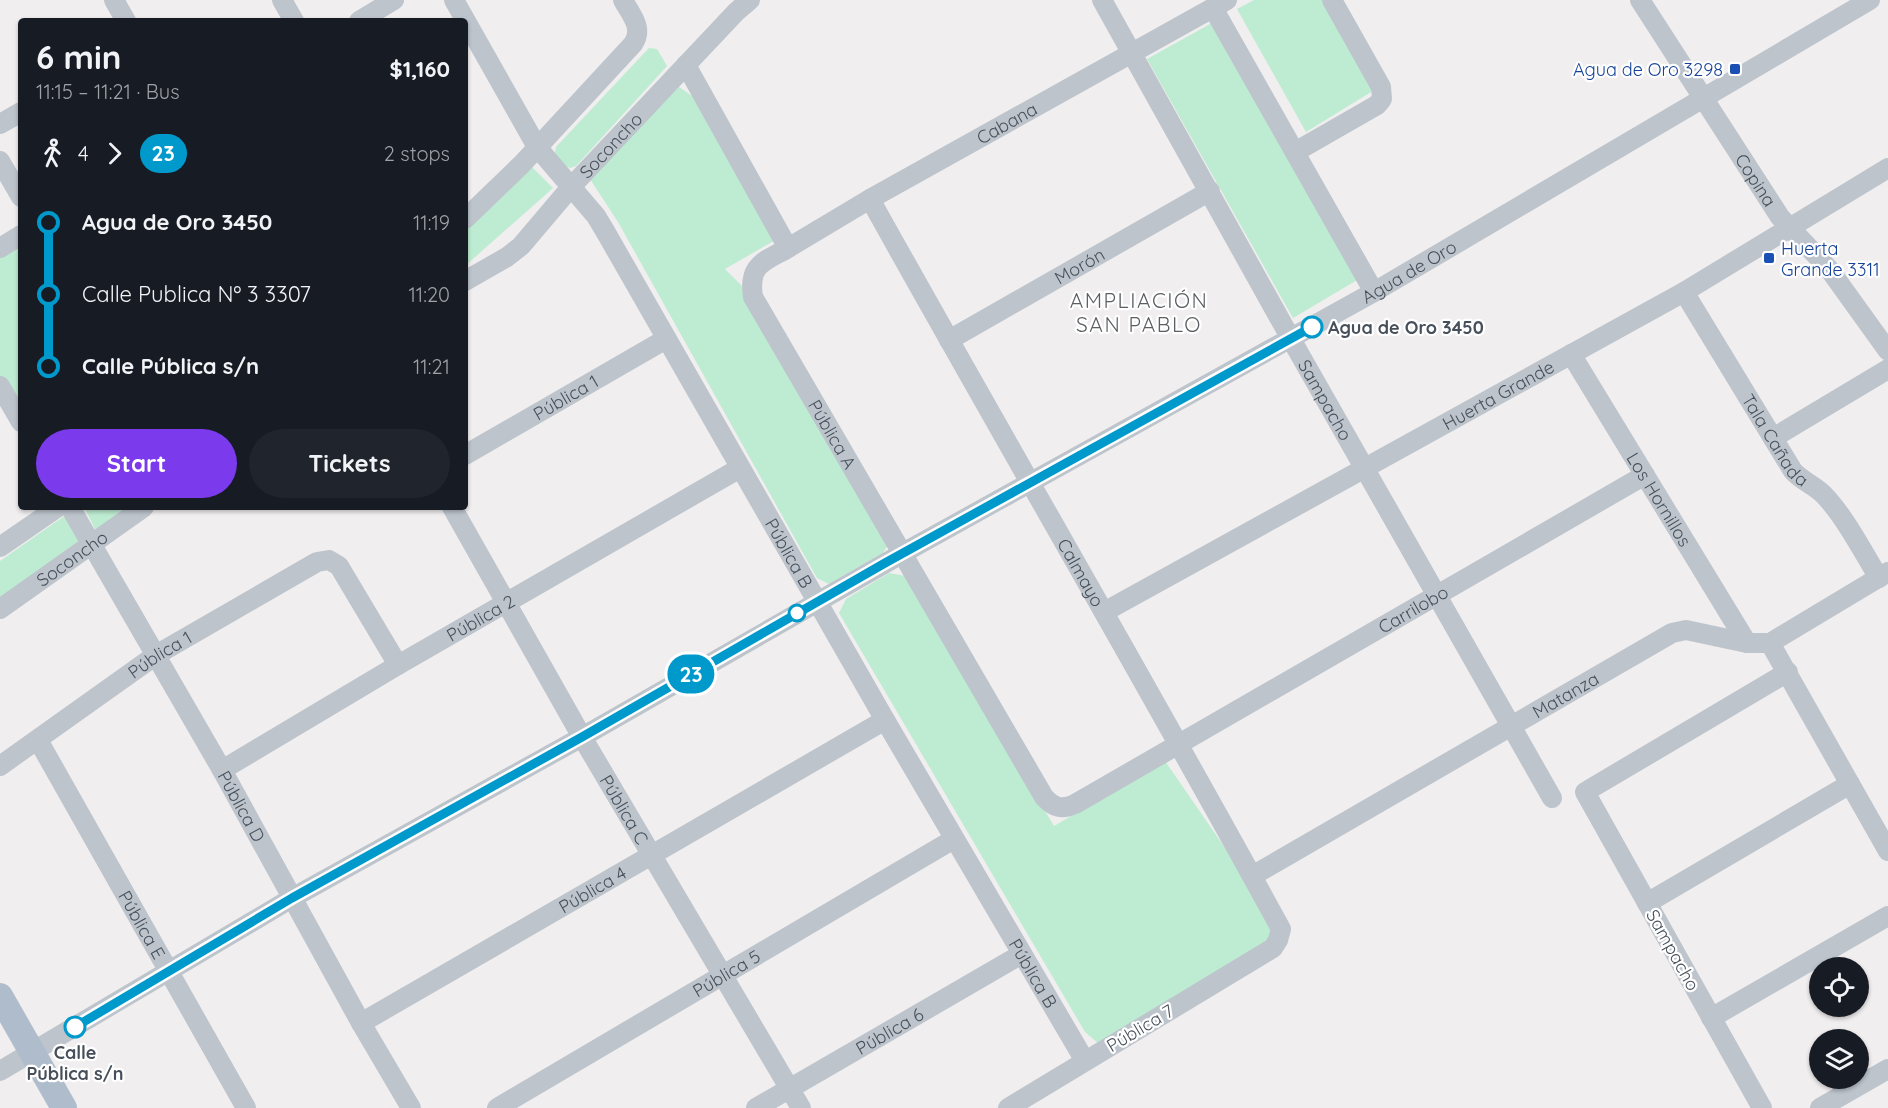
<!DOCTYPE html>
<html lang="en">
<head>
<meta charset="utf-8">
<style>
	body { margin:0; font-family:Quicksand,sans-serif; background:#20242c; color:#f1f3f6; height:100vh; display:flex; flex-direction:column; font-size:22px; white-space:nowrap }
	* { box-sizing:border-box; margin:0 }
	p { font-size:20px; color:#9ea1a6 }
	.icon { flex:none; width:33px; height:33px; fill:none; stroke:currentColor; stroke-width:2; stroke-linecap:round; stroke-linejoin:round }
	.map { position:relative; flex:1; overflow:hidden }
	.side { position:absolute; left:18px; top:18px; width:450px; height:492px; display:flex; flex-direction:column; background:#171b24; border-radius:6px; box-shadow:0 2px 4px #0004 }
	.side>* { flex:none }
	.badge { padding:0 12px; border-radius:20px; font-size:21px; line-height:39px }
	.controls { position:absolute; left:1809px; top:957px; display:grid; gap:12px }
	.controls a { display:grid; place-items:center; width:60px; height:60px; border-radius:50%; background:#171b24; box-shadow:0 2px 4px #0004; font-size:30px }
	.map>.badge { position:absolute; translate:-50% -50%; box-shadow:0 0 0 3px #fff }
	.legs { display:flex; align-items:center; gap:9px; height:66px; padding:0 18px; font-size:20px }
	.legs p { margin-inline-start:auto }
	.head { display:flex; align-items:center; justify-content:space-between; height:102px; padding:0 18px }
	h1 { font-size:33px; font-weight:800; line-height:45px }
	.button { display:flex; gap:12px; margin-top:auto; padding:12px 18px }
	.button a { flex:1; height:69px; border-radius:36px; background:#7c3aed; color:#fff; font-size:24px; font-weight:800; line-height:69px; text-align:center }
	.button a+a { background:#20242c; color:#f1f3f6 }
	ul { padding:0 18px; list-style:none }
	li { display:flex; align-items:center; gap:21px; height:72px; font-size:22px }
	li i { display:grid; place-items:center; width:9px; height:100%; margin:0 8px; background:currentColor }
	li i::after { content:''; width:15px; height:15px; margin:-8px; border:4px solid; border-radius:50%; background:#171b24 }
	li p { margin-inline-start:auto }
	li:first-child i { background:linear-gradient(#0000 50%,currentColor 0) }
	li:last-child i { background:linear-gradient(currentColor 50%,#0000 0) }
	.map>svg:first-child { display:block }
	.green { fill:#beecd2 }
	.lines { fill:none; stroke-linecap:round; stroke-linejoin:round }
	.minor { stroke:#bdc4cc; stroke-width:20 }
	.major { stroke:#afbccb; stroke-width:26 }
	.line-1-casing { stroke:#fff; stroke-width:14 }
	.line-1 { stroke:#0099cb; stroke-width:9 }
	.transit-dot { fill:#1a4fb4; stroke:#fff; stroke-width:2 }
	.stop-1-dot { fill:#fff; stroke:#0099cb; stroke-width:3 }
	.labels { text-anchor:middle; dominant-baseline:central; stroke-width:4.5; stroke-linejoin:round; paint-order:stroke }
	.transit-label { font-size:18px; fill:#164399; stroke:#fff; text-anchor:end }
	.street-label { font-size:18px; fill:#47505a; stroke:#fff }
	.stop-label { font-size:18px; font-weight:bold; fill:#47505a; stroke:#fff; text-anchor:start }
	.quarter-label { font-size:21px; letter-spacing:1.5px; fill:#5b5e62; stroke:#fff }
</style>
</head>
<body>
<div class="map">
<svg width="1888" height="1108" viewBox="0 0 1888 1108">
	<rect width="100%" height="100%" fill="#f0eeee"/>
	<g class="green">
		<polygon points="1254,0 1326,0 1376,89 1306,132 1237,9"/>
		<polygon points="1219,19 1364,276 1293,318 1147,59"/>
		<polygon points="649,48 657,49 667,66 576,166 570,168 559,163 555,152 556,147"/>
		<polygon points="679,87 695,98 777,239 725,269 753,297 889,543 883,553 829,584 817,578 618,222 588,176"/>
		<polygon points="532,167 553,188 465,266 465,229 523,171"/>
		<polygon points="21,235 21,422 0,386 0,248"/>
		<polygon points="84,507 139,507 99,537"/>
		<polygon points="73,510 91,540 0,605 0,561"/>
		<polygon points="889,573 906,576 1054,826 1165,761 1281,929 1263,945 1098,1043 1085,1032 839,613 846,599"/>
	</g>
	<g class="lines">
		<g class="minor">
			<polyline points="114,0 126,21"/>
			<polyline points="282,0 294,21"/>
			<path id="s1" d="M454,0L537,147L596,216L605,231L885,720L1085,1061"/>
			<path id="s2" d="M1102,0L1291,339L1552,798"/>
			<path id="s3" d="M1640,0L1780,217L1829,269L1888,351"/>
			<polyline points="1213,8 1374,292"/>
			<polyline points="359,21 394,0"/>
			<path id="s4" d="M686,65L788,248C764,262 748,264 753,297L1044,797C1054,808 1062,810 1075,804L1645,475"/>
			<polyline points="0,124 21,112"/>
			<polyline points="1295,152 1377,105 1382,99 1381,87 1332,0"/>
			<polyline points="0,161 21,197"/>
			<path id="s5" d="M870,199C1006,443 1147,684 1281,929L1278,940L1273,948L1008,1108"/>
			<path d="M465,219L522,164L633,44C644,28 631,15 623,0"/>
			<polyline points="0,248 21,235"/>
			<path id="s6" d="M788,248L870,199L1227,0"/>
			<path id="s7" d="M465,281L507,257L521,246L571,187L736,12L750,0"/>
			<path id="s8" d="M1684,292L1793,471C1802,481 1814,485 1823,494C1844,515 1863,552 1879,578"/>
			<path id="s9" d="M949,340L1210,191"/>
			<path id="s10" d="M1571,354L1747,643"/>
			<polyline points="0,386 21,422"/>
			<polyline points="1773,438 1888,369"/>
			<path id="s11" d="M465,455L666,339"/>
			<path id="s12" d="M70,507L222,770L361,1023L411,1108"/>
			<path id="s13" d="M452,507L582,737L801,1108"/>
			<polyline points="0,547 58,507"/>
			<path id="s14" d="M0,609L144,507"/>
			<path id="s15" d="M1104,612L1684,292L1888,168"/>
			<polyline points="1770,643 1888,851"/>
			<path id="s16" d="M38,740L246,1108"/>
			<path id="s17" d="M0,766L156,655L317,562L329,560L339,566L398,665"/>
			<path id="s18" d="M222,770L398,665L740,468"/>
			<path id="s19" d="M1252,876L1672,633L1686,630L1747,643H1770L1888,572"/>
			<polyline points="1647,903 1850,784"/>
			<polyline points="1711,1018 1888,916"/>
			<path id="s20" d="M361,1023L885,720"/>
			<path id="s21" d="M0,1071L292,898L582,737L903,553L1374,292L1870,0"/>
			<path id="s22" d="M497,1108L954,839"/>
			<path id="s23" d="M756,1108L1022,954"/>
			<polyline points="1762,1108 1585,792 1788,672"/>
			<polyline points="1820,1108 1888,1069"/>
		</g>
		<polyline class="major" points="0,996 64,1108"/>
	</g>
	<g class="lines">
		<g class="line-1-casing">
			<polyline id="line-1" points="75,1027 292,898 582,737 885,563 1312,327"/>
		</g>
		<use href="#line-1" class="line-1"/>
	</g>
	<g class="transit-dot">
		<rect x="1729" y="63" width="12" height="12" rx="3"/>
		<rect x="1763" y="252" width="12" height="12" rx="3"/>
	</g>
	<g class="stop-1-dot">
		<circle cx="1312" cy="327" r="10"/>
		<circle cx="797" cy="613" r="8"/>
		<circle cx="75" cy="1027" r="10"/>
	</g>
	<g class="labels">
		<g class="transit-label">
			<text x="1723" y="69">Agua de Oro 3298</text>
			<text x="1781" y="248" text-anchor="start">Huerta<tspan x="1781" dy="21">Grande 3311</tspan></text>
		</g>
		<g class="street-label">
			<text stroke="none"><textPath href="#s6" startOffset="252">Cabana</textPath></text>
			<text stroke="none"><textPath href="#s7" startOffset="201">Soconcho</textPath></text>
			<text stroke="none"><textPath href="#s3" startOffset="214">Copina</textPath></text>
			<text stroke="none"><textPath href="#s9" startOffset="150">Morón</textPath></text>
			<text stroke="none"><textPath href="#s21" startOffset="1620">Agua de Oro</textPath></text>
			<text stroke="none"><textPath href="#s15" startOffset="450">Huerta Grande</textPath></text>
			<text stroke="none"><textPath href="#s11" startOffset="116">Pública 1</textPath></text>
			<text stroke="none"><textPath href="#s2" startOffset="458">Sampacho</textPath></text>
			<text stroke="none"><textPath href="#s4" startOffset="435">Pública A</textPath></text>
			<text stroke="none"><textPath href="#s8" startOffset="174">Tala Cañada</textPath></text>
			<text stroke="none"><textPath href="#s10" startOffset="170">Los Hornillos</textPath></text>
			<text stroke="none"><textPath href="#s1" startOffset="648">Pública B</textPath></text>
			<text stroke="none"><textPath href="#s14" startOffset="88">Soconcho</textPath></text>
			<text stroke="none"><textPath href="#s5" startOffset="429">Calmayo</textPath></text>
			<text stroke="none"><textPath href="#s4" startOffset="1280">Carrilobo</textPath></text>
			<text stroke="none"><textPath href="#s18" startOffset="300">Pública 2</textPath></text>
			<text stroke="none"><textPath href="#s17" startOffset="195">Pública 1</textPath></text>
			<text stroke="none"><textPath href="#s19" startOffset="362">Matanza</textPath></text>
			<text stroke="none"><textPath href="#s12" startOffset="345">Pública D</textPath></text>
			<text stroke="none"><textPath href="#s13" startOffset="348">Pública C</textPath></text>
			<text stroke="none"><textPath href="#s20" startOffset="267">Pública 4</textPath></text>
			<text stroke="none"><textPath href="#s16" startOffset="212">Pública E</textPath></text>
			<text transform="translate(1673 950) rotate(61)">Sampacho</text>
			<text stroke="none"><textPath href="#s1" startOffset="1134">Pública B</textPath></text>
			<text stroke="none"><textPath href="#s22" startOffset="266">Pública 5</textPath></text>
			<text transform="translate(1140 1028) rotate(-31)">Pública 7</text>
			<text stroke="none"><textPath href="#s23" startOffset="154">Pública 6</textPath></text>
		</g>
		<g class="stop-label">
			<text x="1328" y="327">Agua de Oro 3450</text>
			<text x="75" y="1052" text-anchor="middle">Calle<tspan x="75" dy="21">Pública s/n</tspan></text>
		</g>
		<g class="quarter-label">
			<text x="1139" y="300">AMPLIACIÓN<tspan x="1139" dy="24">SAN PABLO</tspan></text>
		</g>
	</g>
</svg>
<div class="controls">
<a><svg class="icon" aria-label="locate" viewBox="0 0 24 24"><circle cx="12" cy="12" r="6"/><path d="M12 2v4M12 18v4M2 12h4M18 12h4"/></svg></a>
<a><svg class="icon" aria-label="layers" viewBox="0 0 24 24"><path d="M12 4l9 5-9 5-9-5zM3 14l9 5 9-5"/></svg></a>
</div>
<b class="badge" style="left:691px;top:674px;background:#0099cb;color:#fff">23</b>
<section class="side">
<div class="head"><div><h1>6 min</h1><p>11:15 – 11:21 · Bus</p></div><b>$1,160</b></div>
<div class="legs"><svg class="icon" aria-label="walk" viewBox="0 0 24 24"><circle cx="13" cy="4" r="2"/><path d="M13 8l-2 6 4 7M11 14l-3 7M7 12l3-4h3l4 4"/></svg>4<svg class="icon" aria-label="forward" viewBox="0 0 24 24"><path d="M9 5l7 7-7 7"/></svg><b class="badge" style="background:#0099cb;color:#fff">23</b><p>2 stops</p></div>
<ul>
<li><i style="color:#0099cb"></i><b>Agua de Oro 3450</b><p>11:19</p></li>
<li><i style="color:#0099cb"></i><span>Calle Publica Nº 3 3307</span><p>11:20</p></li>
<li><i style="color:#0099cb"></i><b>Calle Pública s/n</b><p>11:21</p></li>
</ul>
<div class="button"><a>Start</a><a>Tickets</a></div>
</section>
</div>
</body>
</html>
